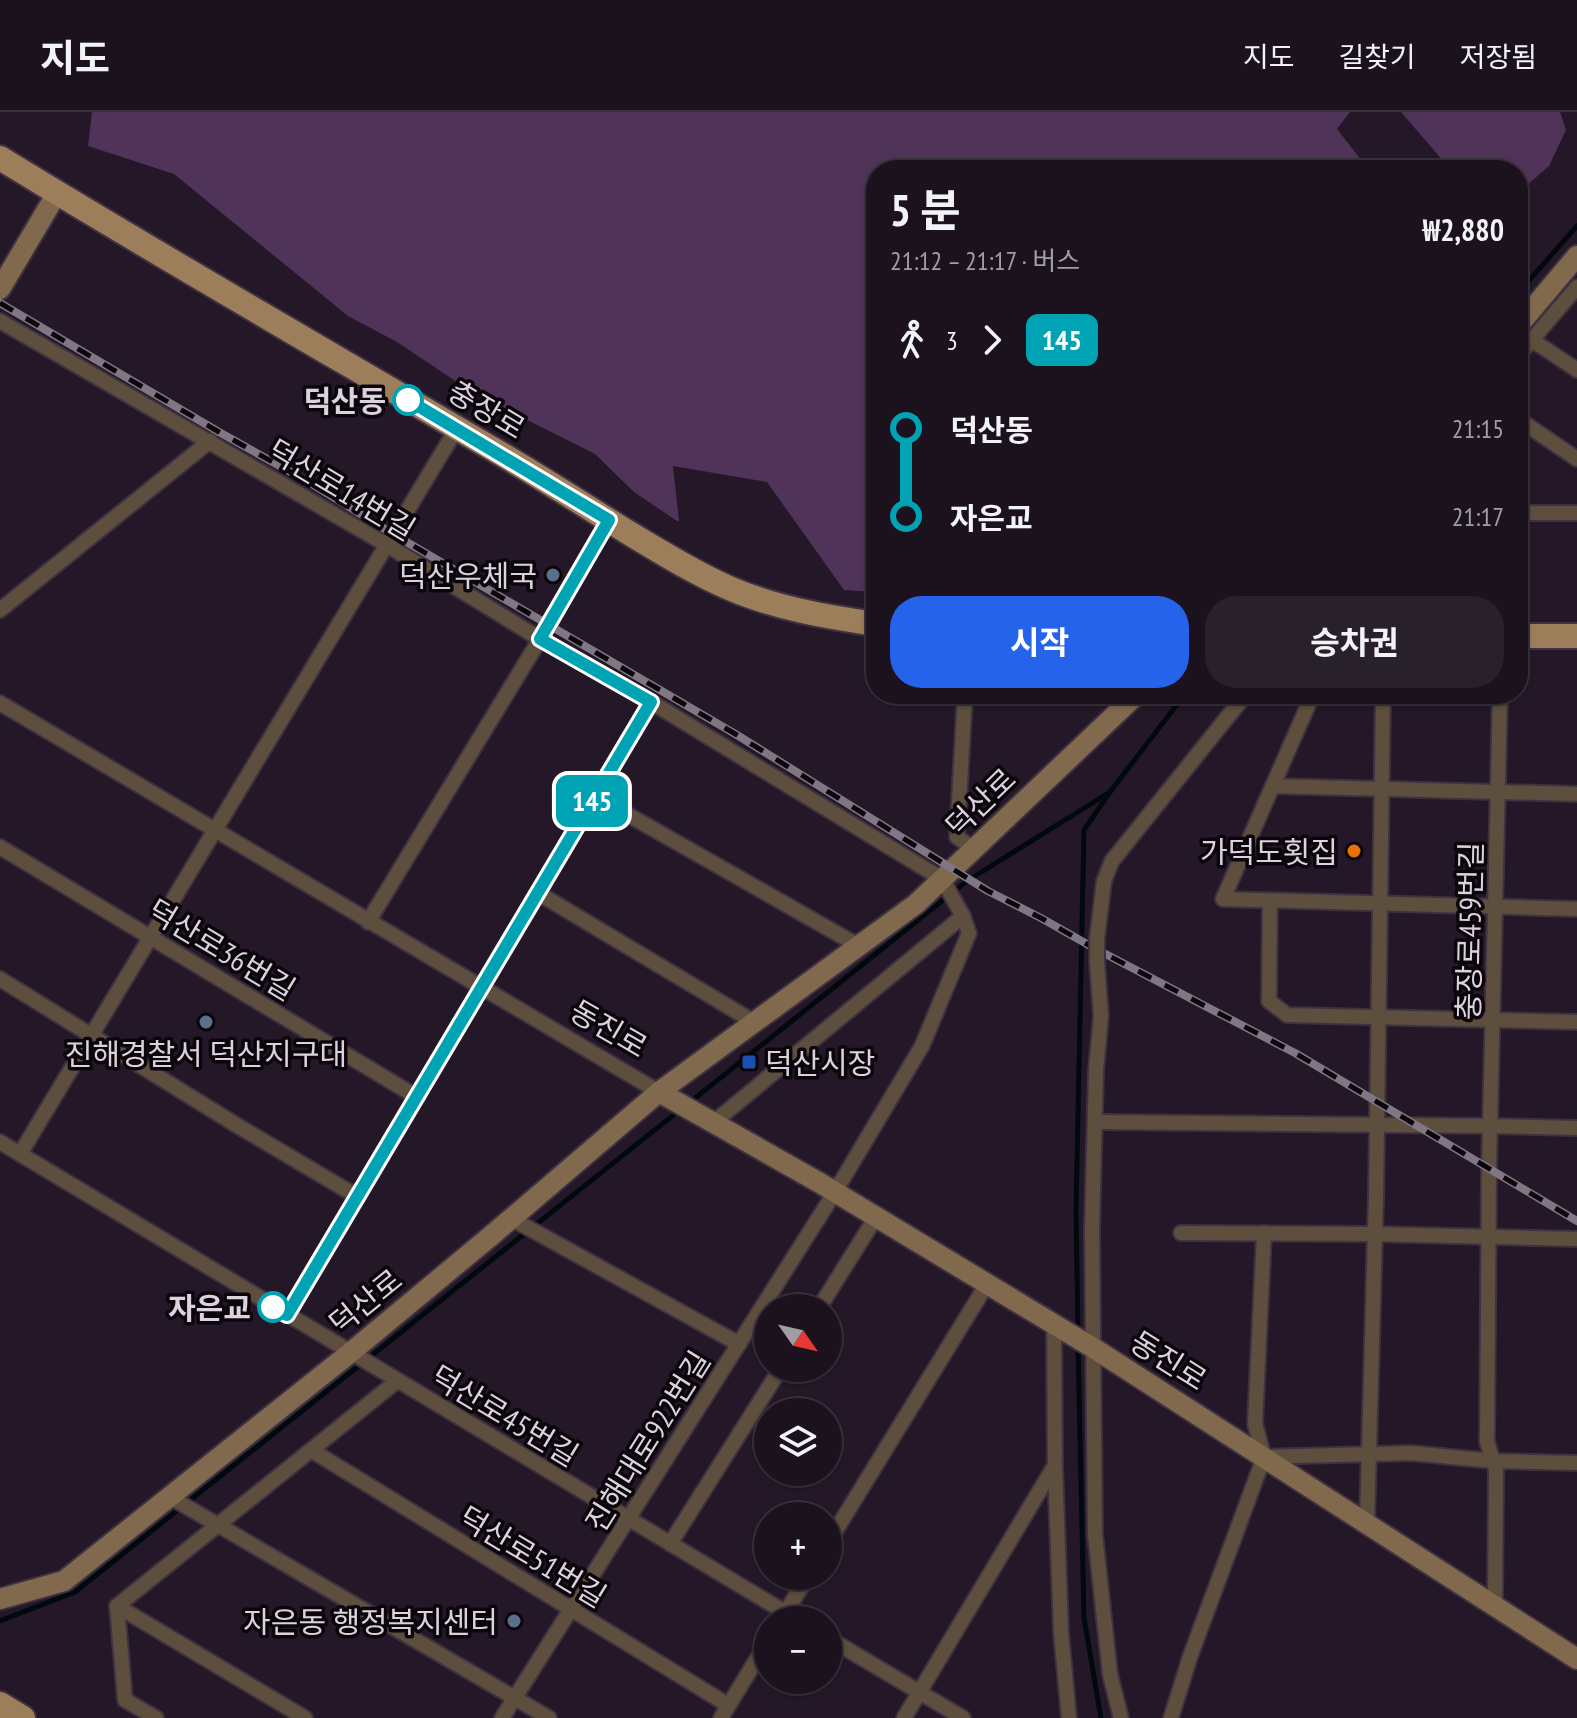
<!DOCTYPE html>
<html lang="ko">
<head>
<meta charset="utf-8">
<style>
	body { margin:0; font-family:"PT Sans Narrow","Noto Sans KR",sans-serif; background:#28202b; color:#f1f3f6; height:100vh; display:flex; flex-direction:column; font-size:30px; white-space:nowrap }
	* { box-sizing:border-box; margin:0 }
	p { font-size:26px; color:#a09ea4 }
	.icon { flex:none; width:44px; height:44px; fill:none; stroke:currentColor; stroke-width:2; stroke-linecap:round; stroke-linejoin:round }
	.map { position:relative; flex:1; overflow:hidden }
	.side { position:absolute; left:866px; top:48px; width:662px; height:544px; display:flex; flex-direction:column; background:#1b121e; border-radius:32px; box-shadow:0 2px 6px #0004,0 0 0 2px #39323c }
	.side>* { flex:none }
	.badge { padding:0 16px; border-radius:12px; font-size:28px; line-height:52px }
	.needle { width:52px; rotate:124deg }
	.buttons { position:absolute; left:754px; top:1182px; display:grid; gap:16px }
	.buttons a { display:grid; place-items:center; width:88px; height:88px; border-radius:50%; background:#1b121e; box-shadow:0 2px 6px #0004,0 0 0 2px #39323c; font-size:40px }
	.map>.badge { position:absolute; translate:-50% -50%; box-shadow:0 0 0 4px #fff }
	.legs { display:flex; align-items:center; gap:12px; height:88px; padding:0 24px; font-size:26px }
	.legs p { margin-inline-start:auto }
	.overview { display:flex; align-items:center; justify-content:space-between; height:136px; padding:0 24px }
	h1 { font-size:44px; font-weight:700; line-height:60px }
	.cta { display:flex; gap:16px; margin-top:auto; padding:16px 24px }
	.cta a { flex:1; height:92px; border-radius:32px; background:#2563eb; color:#fff; font-size:32px; font-weight:700; line-height:92px; text-align:center }
	.cta a+a { background:#28202b; color:#f1f3f6 }
	ul { padding:0 24px; list-style:none }
	li { display:flex; align-items:center; gap:28px; height:88px; font-size:30px }
	li i { display:grid; place-items:center; width:12px; height:100%; margin:0 10px; background:currentColor }
	li i::after { content:''; width:20px; height:20px; margin:-10px; border:6px solid; border-radius:50%; background:#1b121e }
	li p { margin-inline-start:auto }
	li:first-child i { background:linear-gradient(#0000 50%,currentColor 0) }
	li:last-child i { background:linear-gradient(currentColor 50%,#0000 0) }
	header { display:flex; align-items:center; gap:48px; box-sizing:border-box; height:112px; padding:0 40px; background:#1b121e; border-bottom:2px solid #39323c }
	header strong { font-size:38px }
	nav { display:flex; gap:44px; margin-inline-start:auto; font-size:28px }
	.map>svg:first-child { display:block }
	.green { fill:#503358 }
	.lines { fill:none; stroke-linecap:round; stroke-linejoin:round }
	.stream { stroke:#00090d; stroke-width:5 }
	.street-casing { stroke:#3e3241; stroke-width:18 }
	.secondary-casing { stroke:#3e3241; stroke-width:24 }
	.primary-casing { stroke:#3e3241; stroke-width:28 }
	.street { stroke:#5d4e3d; stroke-width:14 }
	.secondary { stroke:#81694e; stroke-width:20 }
	.primary { stroke:#9d7e5b; stroke-width:24 }
	.rail-casing { stroke:#817784; stroke-width:8 }
	.rail { stroke:#0a060c; stroke-width:5; stroke-dasharray:15; stroke-linecap:butt }
	.street-bridge-casing { stroke:#3e3241; stroke-width:18; stroke-linecap:butt }
	.street-bridge { stroke:#5d4e3d; stroke-width:14 }
	.line-1-casing { stroke:#fff; stroke-width:18 }
	.line-1 { stroke:#00a3b4; stroke-width:12 }
	.stop-1-dot { fill:#fff; stroke:#00a3b4; stroke-width:4 }
	.service-dot { fill:#5c6f8a; stroke:#0a060c; stroke-width:3 }
	.food-dot { fill:#e8710a; stroke:#0a060c; stroke-width:3 }
	.transit-dot { fill:#1a4fb4; stroke:#0a060c; stroke-width:3 }
	.labels { text-anchor:middle; dominant-baseline:central; stroke-width:7; stroke-linejoin:round; paint-order:stroke }
	.stop-label { font-size:30px; font-weight:bold; fill:#dbd2dd; stroke:#0a060c; text-anchor:end }
	.street-label { font-size:30px; fill:#dbd2dd; stroke:#0a060c }
	.poi-label { font-size:30px; fill:#dbd2dd; stroke:#0a060c; text-anchor:end }
</style>
</head>
<body>
<header>
<strong>지도</strong>
<nav><a>지도</a><a>길찾기</a><a>저장됨</a></nav>
</header>
<div class="map">
<svg width="1577" height="1606" viewBox="0 0 1577 1606">
	<rect width="100%" height="100%" fill="#241828"/>
	<g class="green">
		<polygon points="92,0 1350,0 1337,17 1369,58 876,58 876,480 844,478 767,370 673,354 679,409 677,409 634,380 595,342 472,280 397,230 348,204 174,62 88,34"/>
		<polygon points="1401,0 1560,0 1566,18 1549,54 1518,81 1518,58 1451,58"/>
	</g>
	<g class="lines">
		<g class="stream">
			<polyline points="1518,181 1577,114"/>
			<polyline points="689,991 967,769 1110,680"/>
			<polyline points="1078,1219 1076,1098 1084,718 1110,680 1185,582"/>
			<polyline points="1078,1233 1084,1506 1101,1606"/>
			<polyline points="0,1509 75,1480 681,997"/>
		</g>
		<g class="street-casing">
			<g id="street">
				<polyline points="0,209 387,433 540,527 651,590 942,767 963,804 969,821 922,934 835,1080 502,1606"/>
				<polyline points="1532,228 1577,258"/>
				<polyline points="1518,244 1577,175"/>
				<polyline points="1518,307 1577,347"/>
				<polyline points="1518,401 1577,401"/>
				<polyline points="0,498 210,329"/>
				<polyline points="965,582 957,725 974,737"/>
				<polyline points="1313,582 1223,787 1577,797"/>
				<polyline points="0,591 659,980"/>
				<polyline points="1273,674 1577,682"/>
				<polyline points="595,684 859,834"/>
				<polyline points="0,735 417,985"/>
				<polyline points="538,781 754,910"/>
				<polyline points="1270,789 1269,889 1287,903 1577,910"/>
				<polyline points="368,810 540,527 609,408"/>
				<polyline points="1097,827 1104,769 1112,749 1246,582"/>
				<polyline points="1097,850 1101,904 1096,958 1092,1118 1095,1422 1110,1562 1121,1606"/>
				<polyline points="0,867 238,1014 358,1085"/>
				<polyline points="1103,1010 1490,1014 1577,1016"/>
				<polyline points="713,1011 963,804"/>
				<polyline points="0,1030 798,1508"/>
				<polyline points="20,1042 457,316"/>
				<polyline points="512,1107 739,1232"/>
				<polyline points="1181,1121 1375,1122 1577,1127"/>
				<polyline points="819,1196 876,1105"/>
				<polyline points="287,1203 651,590"/>
				<polyline points="1054,1212 1055,1353 1061,1520 1069,1606"/>
				<polyline points="311,1338 728,1593"/>
				<polyline points="1264,1345 1411,1341 1493,1349 1577,1351"/>
				<polyline points="1264,1345 1255,1312 1264,1121"/>
				<polyline points="170,1385 549,1606"/>
				<polyline points="1367,1411 1376,1084 1383,582"/>
				<polyline points="828,1431 987,1172"/>
				<polyline points="670,1432 781,1256"/>
				<polyline points="117,1494 397,1269"/>
				<polyline points="117,1494 305,1606"/>
				<polyline points="117,1494 125,1588 156,1606"/>
				<polyline points="1495,1494 1496,1358 1487,1330 1489,1057 1500,582"/>
				<polyline points="781,1508 808,1464"/>
				<polyline points="828,1526 963,1606"/>
				<polyline points="721,1606 768,1529"/>
				<polyline points="904,1606 1055,1353"/>
				<polyline points="1171,1606 1190,1545 1264,1345"/>
			</g>
		</g>
		<g class="secondary-casing">
			<g id="secondary">
				<polyline points="0,177 57,81"/>
				<polyline points="1518,214 1577,144"/>
				<polyline points="659,980 820,1071 1095,1237 1577,1547"/>
				<polyline points="0,1487 64,1469 350,1241 492,1123 659,980 916,792 1137,582"/>
			</g>
		</g>
		<g class="primary-casing">
			<g id="primary">
				<path d="M0,46C158,143 319,235 479,329C530,358 579,390 629,421C661,440 694,461 729,476C775,496 827,505 876,512"/>
				<polyline points="1518,524 1577,524"/>
				<polyline points="0,1592 23,1606"/>
			</g>
		</g>
		<use href="#street" class="street"/>
		<use href="#secondary" class="secondary"/>
		<use href="#primary" class="primary"/>
		<g class="rail-casing">
			<polyline id="rail" points="0,191 219,320 312,372 393,422 737,623 988,779 1041,806 1094,836 1295,941 1577,1109"/>
		</g>
		<use href="#rail" class="rail"/>
		<g class="street-bridge-casing">
			<polyline id="street-bridge" points="1097,827 1097,850"/>
		</g>
		<use href="#street-bridge" class="street-bridge"/>
	</g>
	<g class="lines">
		<g class="line-1-casing">
			<polyline id="line-1" points="273,1195 287,1203 651,590 540,527 609,408 408,288"/>
		</g>
		<use href="#line-1" class="line-1"/>
	</g>
	<g class="stop-1-dot">
		<circle cx="408" cy="288" r="14"/>
		<circle cx="273" cy="1195" r="14"/>
	</g>
	<g class="service-dot">
		<circle cx="553" cy="463" r="8"/>
		<circle cx="206" cy="910" r="8"/>
		<circle cx="514" cy="1509" r="8"/>
	</g>
	<circle class="food-dot" cx="1354" cy="739" r="8"/>
	<rect class="transit-dot" x="741" y="942" width="16" height="16" rx="4"/>
	<g class="labels">
		<g class="stop-label">
			<text x="386" y="288">덕산동</text>
			<text x="251" y="1195">자은교</text>
		</g>
		<g class="street-label">
			<text transform="translate(487 297) rotate(31)">충장로</text>
			<text transform="translate(342 377) rotate(31)">덕산로14번길</text>
			<text transform="translate(980 690) rotate(-44)">덕산로</text>
			<text transform="translate(1469 819) rotate(-89)">충장로459번길</text>
			<text transform="translate(222 837) rotate(31)">덕산로36번길</text>
			<text transform="translate(609 916) rotate(30)">동진로</text>
			<text transform="translate(365 1189) rotate(-39)">덕산로</text>
			<text transform="translate(1169 1248) rotate(32)">동진로</text>
			<text transform="translate(505 1303) rotate(31)">덕산로45번길</text>
			<text transform="translate(647 1329) rotate(-58)">진해대로922번길</text>
			<text transform="translate(533 1444) rotate(31)">덕산로51번길</text>
		</g>
		<g class="poi-label">
			<text x="537" y="463">덕산우체국</text>
			<text x="1338" y="739">가덕도횟집</text>
			<text x="206" y="941" text-anchor="middle">진해경찰서 덕산지구대</text>
			<text x="765" y="950" text-anchor="start">덕산시장</text>
			<text x="498" y="1509">자은동 행정복지센터</text>
		</g>
	</g>
</svg>
<div class="buttons">
<a><svg class="needle" viewBox="-14 -14 28 28"><path d="M0-13l5 13h-10z" fill="#e53935"/><path d="M0 13l5-13h-10z" fill="#a09ea4"/></svg></a>
<a><svg class="icon" aria-label="layers" viewBox="0 0 24 24"><path d="M12 4l9 5-9 5-9-5zM3 14l9 5 9-5"/></svg></a>
<a>+</a>
<a>−</a>
</div>
<b class="badge" style="left:592px;top:689px;background:#00a3b4;color:#fff">145</b>
<section class="side">
<div class="overview"><div><h1>5 분</h1><p>21:12 – 21:17 · 버스</p></div><b>₩2,880</b></div>
<div class="legs"><svg class="icon" aria-label="walk" viewBox="0 0 24 24"><circle cx="13" cy="4" r="2"/><path d="M13 8l-2 6 4 7M11 14l-3 7M7 12l3-4h3l4 4"/></svg>3<svg class="icon" aria-label="forward" viewBox="0 0 24 24"><path d="M9 5l7 7-7 7"/></svg><b class="badge" style="background:#00a3b4;color:#fff">145</b></div>
<ul>
<li><i style="color:#00a3b4"></i><b>덕산동</b><p>21:15</p></li>
<li><i style="color:#00a3b4"></i><b>자은교</b><p>21:17</p></li>
</ul>
<div class="cta"><a>시작</a><a>승차권</a></div>
</section>
</div>
</body>
</html>
